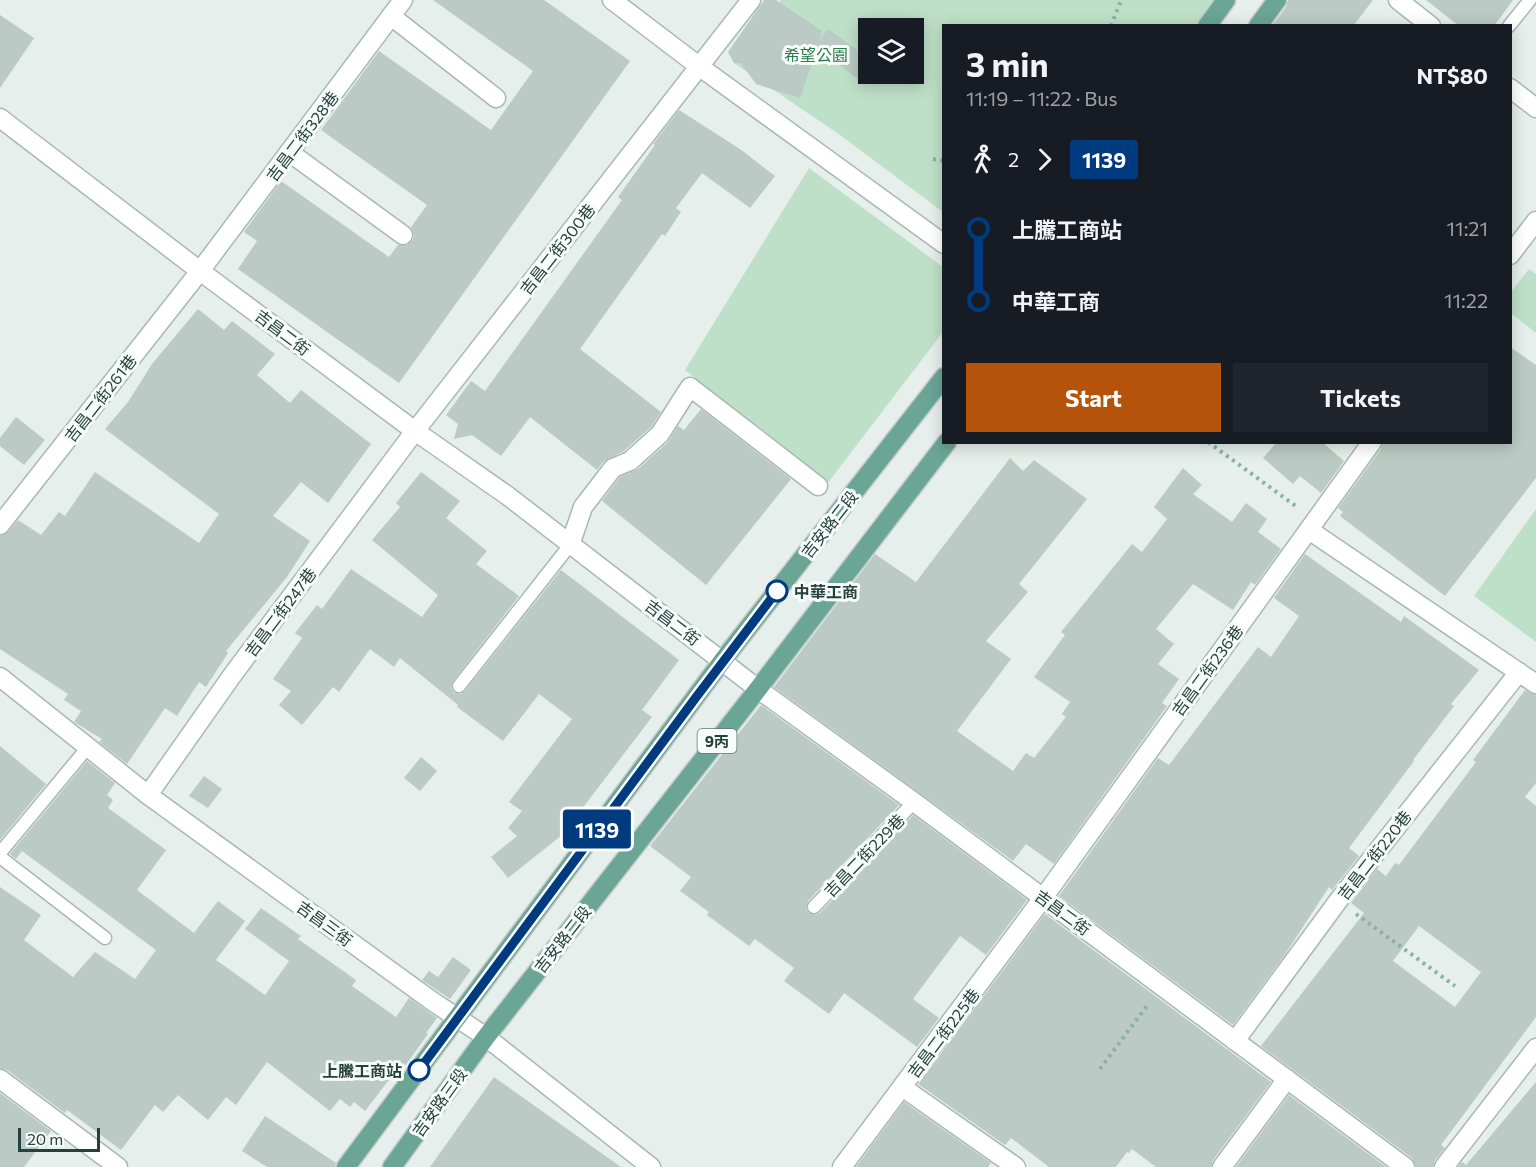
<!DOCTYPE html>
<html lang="en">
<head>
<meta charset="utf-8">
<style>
	body { margin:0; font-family:Commissioner,"Noto Sans TC",sans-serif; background:#20242c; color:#f1f3f6; height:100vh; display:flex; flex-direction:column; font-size:22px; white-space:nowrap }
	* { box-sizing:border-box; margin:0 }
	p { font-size:20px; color:#9ea1a6 }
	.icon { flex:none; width:33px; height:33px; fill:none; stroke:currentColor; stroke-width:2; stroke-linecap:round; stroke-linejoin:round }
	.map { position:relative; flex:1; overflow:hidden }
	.panel { position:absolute; left:942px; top:24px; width:570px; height:420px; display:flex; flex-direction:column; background:#171b24; border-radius:0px; box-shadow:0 3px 15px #0003 }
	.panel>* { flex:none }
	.badge { padding:0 12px; border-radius:4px; font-size:21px; line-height:39px }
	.controls { position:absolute; left:858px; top:18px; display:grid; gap:12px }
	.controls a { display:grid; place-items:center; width:66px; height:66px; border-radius:0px; background:#171b24; box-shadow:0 3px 15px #0003; font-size:30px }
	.scale { position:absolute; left:18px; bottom:15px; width:82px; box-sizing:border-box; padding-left:6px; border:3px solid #24423a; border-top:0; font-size:16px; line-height:21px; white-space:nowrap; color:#24423a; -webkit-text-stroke:4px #f7fbf9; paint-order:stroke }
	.map>.badge { position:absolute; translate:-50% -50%; box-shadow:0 0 0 3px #fff }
	.legs { display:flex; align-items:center; gap:9px; height:66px; padding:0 24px; font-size:20px }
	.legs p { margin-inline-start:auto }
	.head { display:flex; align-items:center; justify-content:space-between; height:102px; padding:0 24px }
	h1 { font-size:33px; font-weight:700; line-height:45px }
	.action { display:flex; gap:12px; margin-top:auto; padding:12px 24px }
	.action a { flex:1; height:69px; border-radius:0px; background:#b45309; color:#fff; font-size:24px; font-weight:700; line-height:69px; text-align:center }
	.action a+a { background:#20242c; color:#f1f3f6 }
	ul { padding:0 24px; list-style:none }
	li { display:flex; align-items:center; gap:21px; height:72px; font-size:22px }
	li i { display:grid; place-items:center; width:9px; height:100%; margin:0 8px; background:currentColor }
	li i::after { content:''; width:15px; height:15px; margin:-8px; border:4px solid; border-radius:50%; background:#171b24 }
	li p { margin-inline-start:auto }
	li:first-child i { background:linear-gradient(#0000 50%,currentColor 0) }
	li:last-child i { background:linear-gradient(currentColor 50%,#0000 0) }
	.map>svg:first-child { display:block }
	.green { fill:#bfe0c8; fill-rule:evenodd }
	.building { fill:#bbcac4; fill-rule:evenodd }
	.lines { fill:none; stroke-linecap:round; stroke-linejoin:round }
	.lane-casing { stroke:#a8b8b2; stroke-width:15 }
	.street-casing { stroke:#a8b8b2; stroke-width:21 }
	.primary-casing { stroke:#c2cac8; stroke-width:21 }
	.path { stroke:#86b3a5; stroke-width:4; stroke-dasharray:3 4.5; stroke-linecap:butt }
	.lane { stroke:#fff; stroke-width:12 }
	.street { stroke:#fff; stroke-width:18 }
	.primary { stroke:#6aa596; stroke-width:18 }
	.line-1-casing { stroke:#fff; stroke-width:14 }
	.line-1 { stroke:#003b80; stroke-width:9 }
	.stop-1-dot { fill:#fff; stroke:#003b80; stroke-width:3 }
	.labels { text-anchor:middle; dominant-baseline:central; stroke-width:6; stroke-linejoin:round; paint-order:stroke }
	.shield { fill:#f7fbf9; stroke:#637a73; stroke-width:1.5 }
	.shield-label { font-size:15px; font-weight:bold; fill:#24423a }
	.park-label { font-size:16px; fill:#2d7a4b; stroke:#f7fbf9 }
	.street-label { font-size:16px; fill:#24423a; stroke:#f7fbf9 }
	.stop-label { font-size:16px; font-weight:bold; fill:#24423a; stroke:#f7fbf9; text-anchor:start }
</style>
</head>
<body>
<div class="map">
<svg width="1536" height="1167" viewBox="0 0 1536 1167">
	<rect width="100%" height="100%" fill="#e6efeb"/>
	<g class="green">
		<path d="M781,0H1216L1197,25L944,26L943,212L840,135L734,63ZM868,28H914V74H868Z"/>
		<polygon points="809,168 943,267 943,332 827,484 685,370"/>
		<polygon points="1529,269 1536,274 1536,333 1511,313 1511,292"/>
		<polygon points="1536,509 1536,642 1474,596"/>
	</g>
	<g class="building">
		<polygon points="433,0 544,0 630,61 399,383 238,269 257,241 244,232 281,181 389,257 398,245 407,245 412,241 414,236 411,227 427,205 321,130 379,51 491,130 533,71"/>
		<polygon points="764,0 776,0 822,31 819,41 828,29 857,50 859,80 817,48 800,98 756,84 741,63 734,63 728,52"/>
		<polygon points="1288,0 1373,0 1353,26 1272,26 1286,7"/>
		<polygon points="1426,0 1513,0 1494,26 1459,26"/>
		<polygon points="0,15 34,38 0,88"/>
		<polygon points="679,110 740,149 775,176 750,208 702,173 676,208 681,212 665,236 662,234 580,349 661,412 651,427 624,451 604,461 597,470 530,417 501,456 472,435 454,439 458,424 446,415 471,381 485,391 622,200 618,197 655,145 653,144"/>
		<polygon points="198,309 224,330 232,321 275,354 257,375 290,403 301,390 371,444 328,503 301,482 273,516 310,541 287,577 226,651 228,653 206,687 199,682 177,716 165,708 127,764 99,742 102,739 74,722 81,711 64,700 68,694 0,649 0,536 8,532 18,520 41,535 59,512 65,516 95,472 199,543 219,514 105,429 128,402 152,364"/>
		<polygon points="1510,347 1536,365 1536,478 1445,596 1340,516 1343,512 1338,508 1381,449 1383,442 1510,442"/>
		<polygon points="701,409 791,479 706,585 602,501 620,477 638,469 668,442 678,426 684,430"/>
		<polygon points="16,417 45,440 24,465 0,446 0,438"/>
		<polygon points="1277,442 1322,442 1344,461 1321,493 1300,476 1293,484 1263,458"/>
		<polygon points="1010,458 1023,471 1034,460 1087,499 1019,584 1028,592 986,641 1011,659 957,731 1013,771 1026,753 1034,758 1066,717 1062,714 1070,702 1034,677 1065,635 1061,632 1132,544 1142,552 1167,519 1154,507 1183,468 1202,485 1193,494 1232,522 1246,503 1267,519 1258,532 1281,549 1255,585 1251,582 1233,610 1193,584 1156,629 1174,644 1158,664 1179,679 1162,703 1167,706 1054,864 1026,844 1013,861 774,687 875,554 916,582"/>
		<polygon points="421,472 460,501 446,518 487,551 476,564 519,596 453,681 451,688 454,693 461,694 465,691 561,570 679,660 642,710 652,717 562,835 508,878 491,857 517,836 508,828 522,811 509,802 572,719 539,694 503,741 457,707 458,705 400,658 394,667 370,649 339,692 333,687 302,725 279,705 291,691 273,679 302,638 295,633 317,605 322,609 351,569 422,617 438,595 372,540 400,507 396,503"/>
		<polygon points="1305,554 1401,622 1404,616 1479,670 1451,704 1454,706 1413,760 1414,761 1349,848 1359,856 1332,890 1329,887 1284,956 1233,1025 1059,896 1158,758 1169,765 1258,647 1271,657 1299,616 1274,598"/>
		<path d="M1525,690L1536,695V783L1525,797L1536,806V1017L1441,1145L1445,1148L1435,1160L1433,1167H1416L1412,1158L1261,1046L1364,913L1351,903L1377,869L1386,876L1395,863L1399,865L1476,762L1473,760ZM1419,926L1481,972L1455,1007L1393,961Z"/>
		<polygon points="761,705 899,805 808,901 806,909 809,913 816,915 820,913 913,815 1027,900 986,955 960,936 913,999 939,1018 917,1047 844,993 829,1014 784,981 794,968 755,939 749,946 707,915 709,912 680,891 691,877 650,846"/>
		<polygon points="0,746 46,784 0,840"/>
		<polygon points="421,757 437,771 420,791 404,778"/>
		<polygon points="87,761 115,783 107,795 113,800 108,808 166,850 137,890 194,933 218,901 245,921 216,960 265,995 289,961 245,929 261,908 301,936 298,939 356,980 352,986 396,1017 409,998 437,1018 426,1033 428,1034 410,1059 395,1078 392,1076 365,1111 354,1102 350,1107 340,1099 330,1111 267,1062 236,1105 226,1097 208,1120 178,1095 163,1112 155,1105 121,1150 67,1110 65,1113 7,1070 0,1068 0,887 41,915 24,940 73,977 95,952 135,979 156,950 22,851 16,859 10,854"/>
		<polygon points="204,776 222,789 208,808 189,796"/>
		<polygon points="1045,914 1271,1082 1213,1160 1211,1167 1156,1167 1132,1149 1129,1153 1127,1152 1116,1167 1049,1167 1011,1138 1005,1145 918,1084"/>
		<polygon points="453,957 471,970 450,999 422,980 429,971 438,977"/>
		<polygon points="494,1077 621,1167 430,1167"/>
		<polygon points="1536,1082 1536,1167 1458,1167 1462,1162 1466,1165"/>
		<polygon points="0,1093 51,1131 24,1167 0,1167"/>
		<polygon points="1289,1095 1386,1167 1236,1167"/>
		<polygon points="904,1102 991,1163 988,1167 856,1167"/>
		<polygon points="265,1116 336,1163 335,1167 267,1167 242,1151"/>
	</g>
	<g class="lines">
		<g class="lane-casing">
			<g id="lane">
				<polyline points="1509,26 1530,0"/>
				<polyline points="459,686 570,545"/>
				<polyline points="0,853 88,747"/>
				<polyline points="0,857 105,938"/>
				<polyline points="814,907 914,802"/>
			</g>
		</g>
		<g class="street-casing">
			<g id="street">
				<polyline points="612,0 700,67 944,244"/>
				<polyline points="1398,0 1431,26"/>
				<polyline points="391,16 496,98"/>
				<polyline points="1510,88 1536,108"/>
				<polyline points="0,118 200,271 415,431 508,496 758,689 914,802 1405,1167"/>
				<polyline points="289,152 403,235"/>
				<polyline points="1510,255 1536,221"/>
				<polyline points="0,525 200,271 403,0"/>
				<polyline points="1309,530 1536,684"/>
				<polyline points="570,545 583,507 613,468 630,461 660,434 690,387 818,486"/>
				<polyline points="0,677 148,795 432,1001 486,1037 651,1167"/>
				<polyline points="148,795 231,677 415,431 751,0"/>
				<polyline points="1235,1041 1338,901 1519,672"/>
				<polyline points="0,1079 118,1167"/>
				<polyline points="902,1087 1016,1167"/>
				<polyline points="842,1167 1043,898 1372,442"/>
				<polyline points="1222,1167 1287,1079"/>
				<polyline points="1444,1167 1536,1048"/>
			</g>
		</g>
		<g class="primary-casing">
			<g id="primary">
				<polyline points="1207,26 1226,0"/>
				<polyline points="1258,26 1277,0"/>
				<polyline points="346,1167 723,660 944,377"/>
				<polyline points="392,1167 486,1037 758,689 947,442"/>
			</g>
		</g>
		<g class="path">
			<polyline points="1111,26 1121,0"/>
			<polyline points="933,159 944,161"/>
			<polyline points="1208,442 1297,507"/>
			<polyline points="1356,914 1455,986"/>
			<polyline points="1100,1069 1149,1003"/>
		</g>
		<use href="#lane" class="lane"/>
		<use href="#street" class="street"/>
		<use href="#primary" class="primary"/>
	</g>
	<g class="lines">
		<g class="line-1-casing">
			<polyline id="line-1" points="419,1070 697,696 777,591"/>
		</g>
		<use href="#line-1" class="line-1"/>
	</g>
	<g class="stop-1-dot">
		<circle cx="777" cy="591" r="10"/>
		<circle cx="419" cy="1070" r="10"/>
	</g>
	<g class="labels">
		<rect class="shield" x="697.5" y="729" width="39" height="24" rx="4.5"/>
		<g class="shield-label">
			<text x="717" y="741">9丙</text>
		</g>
		<g class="park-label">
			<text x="816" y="54">希望公園</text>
		</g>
		<g class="street-label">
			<text transform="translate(302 136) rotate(-53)">吉昌二街328巷</text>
			<text transform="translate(557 249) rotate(-52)">吉昌二街300巷</text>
			<text transform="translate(283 332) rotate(37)">吉昌二街</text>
			<text transform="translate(100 398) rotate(-52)">吉昌二街261巷</text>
			<text transform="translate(829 524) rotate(-52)">吉安路二段</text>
			<text transform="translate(280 612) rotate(-53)">吉昌二街247巷</text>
			<text transform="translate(673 622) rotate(37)">吉昌二街</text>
			<text transform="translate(1207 670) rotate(-54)">吉昌二街236巷</text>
			<text transform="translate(864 855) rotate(-46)">吉昌二街229巷</text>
			<text transform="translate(1374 855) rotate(-52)">吉昌二街220巷</text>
			<text transform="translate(1063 912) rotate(36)">吉昌二街</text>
			<text transform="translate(325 923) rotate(36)">吉昌三街</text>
			<text transform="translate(562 939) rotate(-52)">吉安路二段</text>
			<text transform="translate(943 1033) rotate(-53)">吉昌二街225巷</text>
			<text transform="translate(439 1102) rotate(-54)">吉安路三段</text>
		</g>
		<g class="stop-label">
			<text x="794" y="591">中華工商</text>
			<text x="402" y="1070" text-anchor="end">上騰工商站</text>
		</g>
	</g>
</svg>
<div class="controls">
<a><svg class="icon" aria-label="layers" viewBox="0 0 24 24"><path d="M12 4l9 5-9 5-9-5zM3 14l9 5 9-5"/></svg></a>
</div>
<div class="scale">20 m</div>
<b class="badge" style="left:597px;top:829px;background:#003b80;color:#fff">1139</b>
<section class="panel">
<div class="head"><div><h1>3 min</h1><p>11:19 – 11:22 · Bus</p></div><b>NT$80</b></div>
<div class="legs"><svg class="icon" aria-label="walk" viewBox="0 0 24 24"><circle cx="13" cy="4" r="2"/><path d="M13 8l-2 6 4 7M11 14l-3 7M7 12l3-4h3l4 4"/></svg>2<svg class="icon" aria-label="forward" viewBox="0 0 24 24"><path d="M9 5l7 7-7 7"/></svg><b class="badge" style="background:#003b80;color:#fff">1139</b></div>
<ul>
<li><i style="color:#003b80"></i><b>上騰工商站</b><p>11:21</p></li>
<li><i style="color:#003b80"></i><b>中華工商</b><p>11:22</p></li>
</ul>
<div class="action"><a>Start</a><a>Tickets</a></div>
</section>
</div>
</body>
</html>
